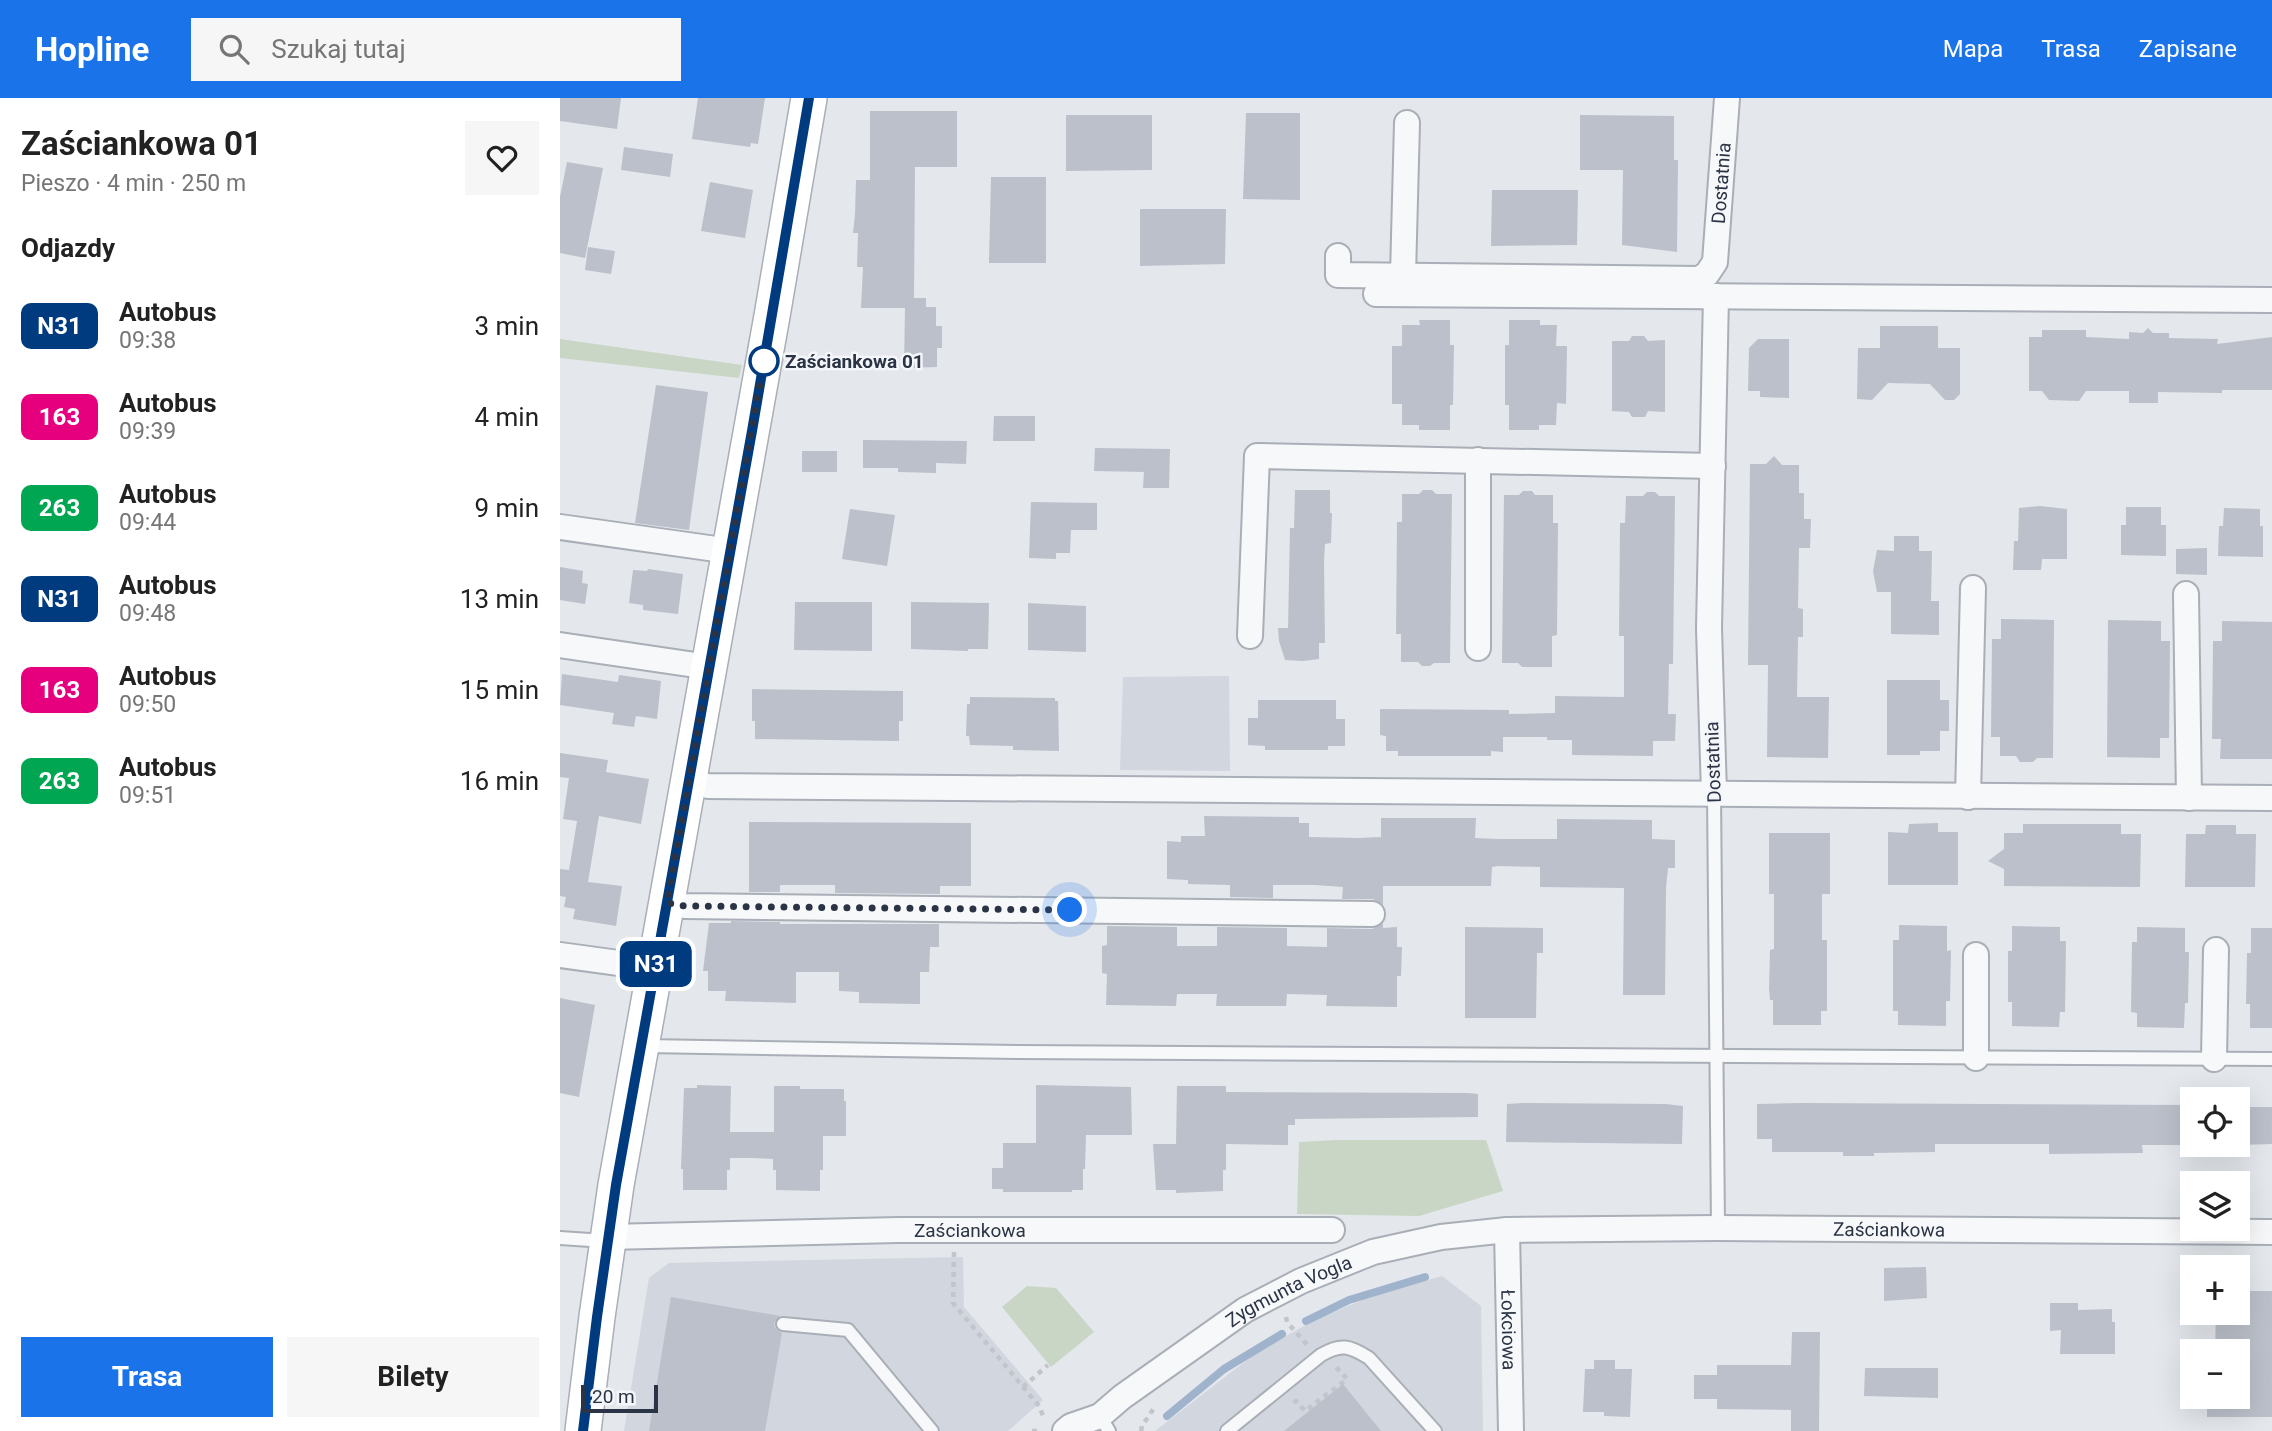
<!DOCTYPE html>
<html lang="pl">
<head>
<meta charset="utf-8">
<style>
	body { margin:0; font-family:Roboto,sans-serif; background:#f6f6f6; color:#222; height:100vh; display:flex; flex-direction:column; font-size:26px; white-space:nowrap }
	* { box-sizing:border-box; margin:0 }
	p { font-size:23px; color:#767676 }
	.icon { flex:none; width:38px; height:38px; fill:none; stroke:currentColor; stroke-width:2; stroke-linecap:round; stroke-linejoin:round }
	.map { position:relative; flex:1; overflow:hidden }
	.sheet { display:flex; flex-direction:column; background:#fff; width:560px }
	.sheet>* { flex:none }
	.badge { padding:0 14px; border-radius:10px; font-size:24px; line-height:46px }
	.fabs { position:absolute; left:1620px; top:989px; display:grid; gap:14px }
	.fabs a { display:grid; place-items:center; width:70px; height:70px; border-radius:0px; background:#fff; box-shadow:0 7px 28px #0002; font-size:35px }
	.scale { position:absolute; left:21px; bottom:18px; width:77px; box-sizing:border-box; padding-left:7px; border:4px solid #2b3445; border-top:0; font-size:19px; line-height:24px; white-space:nowrap; color:#2b3445; -webkit-text-stroke:5px #f4f6f9; paint-order:stroke }
	.you { position:absolute; width:35px; height:35px; margin:-18px; border:5px solid #fff; border-radius:50%; background:#1a73e8; box-shadow:0 0 0 10px #1a73e833 }
	.map>.badge { position:absolute; translate:-50% -50%; box-shadow:0 0 0 4px #fff }
	h2 { padding:0 21px; font-size:26px; line-height:63px }
	.round { display:grid; place-items:center; flex:none; width:74px; height:74px; border-radius:0px; background:#f6f6f6 }
	.overview { display:flex; align-items:center; justify-content:space-between; height:119px; padding:0 21px }
	h1 { font-size:33px; font-weight:700; line-height:52px }
	.action { display:flex; gap:14px; margin-top:auto; padding:14px 21px }
	.action a { flex:1; height:80px; border-radius:0px; background:#1a73e8; color:#fff; font-size:28px; font-weight:700; line-height:80px; text-align:center }
	.action a+a { background:#f6f6f6; color:#222 }
	ul { padding:0; list-style:none }
	li { display:flex; align-items:center; gap:21px; height:91px; padding:0 21px }
	li div { flex:1 }
	li b { display:block; font-size:26px }
	li em { font-style:normal }
	li .badge { min-width:77px; font-weight:700; text-align:center }
	header { display:flex; align-items:center; gap:42px; box-sizing:border-box; height:98px; padding:0 35px; background:#1a73e8; color:#fff }
	header strong { font-size:33px }
	nav { display:flex; gap:38px; margin-inline-start:auto; font-size:24px }
	.search { width:490px; height:63px; background:#f6f6f6; display:flex; align-items:center; gap:18px; box-sizing:border-box; padding:0 24px; border-radius:0px; color:#767676; font-size:26px }
	main { display:flex; flex:1; min-height:0 }
	.map>svg:first-child { display:block }
	.built { fill:#d2d6de }
	.green { fill:#c9d6c5 }
	.lines { fill:none; stroke-linecap:round; stroke-linejoin:round }
	.stream { stroke:#9fb4cc; stroke-width:8 }
	.building { fill:#bbc0ca }
	.lane-casing { stroke:#a9aeb7; stroke-width:16 }
	.street-casing { stroke:#a9aeb7; stroke-width:28 }
	.secondary-casing { stroke:#a9aeb7; stroke-width:38 }
	.path { stroke:#c2c5cb; stroke-width:4.5; stroke-dasharray:5 5; stroke-linecap:butt }
	.lane { stroke:#f7f8fa; stroke-width:12 }
	.street { stroke:#f7f8fa; stroke-width:24 }
	.secondary { stroke:#fff; stroke-width:35 }
	.line-casing { stroke:#fff; stroke-width:16 }
	.line { stroke:#003b80; stroke-width:10 }
	.walk { stroke:#2b3445; stroke-width:7; stroke-dasharray:0 12.6 }
	.stop-dot { fill:#fff; stroke:#003b80; stroke-width:3.5 }
	.labels { text-anchor:middle; dominant-baseline:central; stroke-width:5; stroke-linejoin:round; paint-order:stroke }
	.street-label { font-size:19px; fill:#2b3445; stroke:#f4f6f9 }
	.stop-label { font-size:19px; font-weight:bold; fill:#2b3445; stroke:#f4f6f9; text-anchor:start }
</style>
</head>
<body>
<header>
<strong>Hopline</strong>
<div class="search"><svg class="icon" aria-label="search" viewBox="0 0 24 24"><circle cx="10" cy="10" r="6"/><path d="M15 15l6 6"/></svg>Szukaj tutaj</div>
<nav><a>Mapa</a><a>Trasa</a><a>Zapisane</a></nav>
</header>
<main>
<section class="sheet">
<div class="overview"><div><h1>Zaściankowa 01</h1><p>Pieszo · 4 min · 250 m</p></div><a class="round"><svg class="icon" aria-label="heart" viewBox="0 0 24 24"><path d="M12 20l-8-8c-3-5 5-10 8-4 3-6 11-1 8 4z"/></svg></a></div>
<h2>Odjazdy</h2>
<ul>
<li><span class="badge" style="background:#003b80;color:#fff">N31</span><div><b>Autobus</b><p>09:38</p></div><em>3 min</em></li>
<li><span class="badge" style="background:#e6007e;color:#fff">163</span><div><b>Autobus</b><p>09:39</p></div><em>4 min</em></li>
<li><span class="badge" style="background:#00a651;color:#fff">263</span><div><b>Autobus</b><p>09:44</p></div><em>9 min</em></li>
<li><span class="badge" style="background:#003b80;color:#fff">N31</span><div><b>Autobus</b><p>09:48</p></div><em>13 min</em></li>
<li><span class="badge" style="background:#e6007e;color:#fff">163</span><div><b>Autobus</b><p>09:50</p></div><em>15 min</em></li>
<li><span class="badge" style="background:#00a651;color:#fff">263</span><div><b>Autobus</b><p>09:51</p></div><em>16 min</em></li>
</ul>
<div class="action"><a>Trasa</a><a>Bilety</a></div>
</section>
<div class="map">
<svg width="1712" height="1333" viewBox="0 0 1712 1333">
	<rect width="100%" height="100%" fill="#e4e7ec"/>
	<g class="built">
		<polygon points="669,578 670,673 560,672 563,579"/>
		<polygon points="403,1159 404,1209 483,1302 448,1333 64,1333 89,1180 109,1165"/>
		<polygon points="882,1178 921,1208 923,1333 595,1333 700,1252 759,1220 817,1196"/>
	</g>
	<g class="green">
		<polygon points="0,241 182,267 179,280 0,260"/>
		<polygon points="776,1042 926,1042 943,1093 859,1118 737,1116 739,1044"/>
		<polygon points="467,1188 496,1190 534,1234 491,1269 442,1209"/>
	</g>
	<g class="lines">
		<g class="stream">
			<polyline points="746,1223 789,1202 865,1179"/>
			<polyline points="607,1318 664,1271 722,1236"/>
		</g>
	</g>
	<g class="building">
		<polygon points="0,0 61,0 57,31 0,23"/>
		<polygon points="138,0 205,0 198,46 191,45 190,49 132,41"/>
		<polygon points="310,13 397,13 397,69 355,69 354,200 366,200 366,209 376,209 376,228 382,228 382,250 377,250 377,269 344,270 345,210 301,210 303,169 297,169 298,135 293,135 295,117 296,82 310,82"/>
		<polygon points="686,15 740,15 740,102 683,101"/>
		<polygon points="506,17 592,17 592,72 506,73"/>
		<polygon points="1020,17 1114,18 1114,62 1118,62 1117,154 1062,147 1063,72 1020,72"/>
		<polygon points="64,49 113,56 110,79 61,72"/>
		<polygon points="7,64 43,70 25,160 0,155 0,99"/>
		<polygon points="431,79 486,79 486,165 429,165"/>
		<polygon points="150,84 193,92 185,140 141,133"/>
		<polygon points="932,92 1018,92 1017,147 931,148"/>
		<polygon points="580,111 666,111 665,166 580,168"/>
		<polygon points="28,149 55,153 51,176 25,172"/>
		<polygon points="859,222 890,222 890,247 894,247 893,307 890,307 890,332 859,332 859,327 842,327 842,306 832,306 832,248 842,248 842,227 860,227"/>
		<polygon points="949,222 980,222 980,227 997,227 996,248 1007,248 1006,306 997,305 996,327 979,327 979,332 949,332 949,307 945,307 945,247 949,247"/>
		<polygon points="1320,228 1378,228 1378,250 1400,250 1400,296 1394,302 1385,302 1370,286 1328,285 1312,302 1297,301 1298,250 1320,250"/>
		<polygon points="1588,230 1593,235 1609,235 1609,240 1658,241 1657,246 1712,239 1712,292 1662,292 1662,295 1598,294 1598,305 1569,305 1569,293 1526,293 1519,303 1489,302 1482,293 1469,293 1469,239 1482,239 1482,232 1526,232 1526,239 1569,241 1569,234 1583,235"/>
		<polygon points="1072,238 1084,238 1088,243 1105,242 1105,314 1088,313 1085,319 1072,319 1069,314 1052,313 1052,243 1069,243"/>
		<polygon points="1198,241 1229,241 1229,300 1200,299 1200,293 1188,293 1189,250"/>
		<polygon points="96,287 148,294 129,432 75,425"/>
		<polygon points="434,318 475,318 475,343 433,343"/>
		<polygon points="303,342 407,343 406,366 376,365 376,375 338,374 338,370 303,370"/>
		<polygon points="535,350 610,351 609,390 583,390 584,374 534,373"/>
		<rect x="242" y="353" width="35" height="21"/>
		<polygon points="1214,358 1222,367 1239,367 1239,395 1244,395 1244,421 1251,421 1250,450 1239,450 1238,510 1243,511 1243,539 1238,539 1237,599 1269,599 1268,660 1207,659 1208,567 1188,567 1190,366 1206,366"/>
		<polygon points="735,392 770,392 770,415 772,415 771,445 765,446 764,463 765,545 759,545 759,561 743,563 725,562 719,543 718,530 728,530 730,430 734,430"/>
		<polygon points="863,392 872,392 876,396 892,396 890,565 874,565 870,568 862,568 858,564 841,564 841,536 836,536 837,424 842,424 842,396 859,396"/>
		<polygon points="963,393 972,393 975,397 993,397 993,425 998,425 997,537 992,538 992,569 962,569 958,565 942,565 944,397 959,397"/>
		<polygon points="1087,394 1095,394 1099,398 1115,398 1113,566 1109,566 1108,616 1116,616 1115,643 1093,643 1093,658 1012,657 1012,642 987,642 987,639 943,639 943,654 931,653 931,658 838,658 838,653 826,653 826,638 820,637 820,611 949,612 949,616 995,615 995,598 1064,599 1064,538 1059,538 1060,425 1065,425 1066,398 1083,398"/>
		<polygon points="471,404 537,405 537,432 511,432 510,455 496,455 496,461 469,460"/>
		<polygon points="1480,408 1507,411 1507,461 1482,461 1481,472 1453,472 1454,443 1458,443 1459,410"/>
		<polygon points="1566,409 1601,409 1601,427 1606,427 1606,458 1561,457 1561,427 1566,427"/>
		<polygon points="1664,410 1700,411 1700,428 1703,428 1703,459 1658,458 1659,428 1663,428"/>
		<polygon points="290,411 335,417 327,468 282,461"/>
		<polygon points="1334,438 1359,438 1359,453 1372,453 1371,503 1379,503 1379,537 1331,536 1331,494 1317,494 1313,473 1317,452 1334,453"/>
		<polygon points="1647,450 1647,477 1616,476 1616,451"/>
		<polygon points="0,469 23,473 22,485 28,486 25,506 0,502"/>
		<polygon points="88,471 123,476 118,516 83,512 83,507 69,505 73,472 87,473"/>
		<polygon points="235,504 312,504 312,553 234,552"/>
		<polygon points="351,504 429,505 428,551 408,551 408,553 351,551"/>
		<polygon points="468,505 526,508 526,554 468,552"/>
		<polygon points="1441,521 1494,522 1493,660 1477,660 1473,664 1460,664 1456,658 1440,658 1440,639 1431,639 1432,541 1441,541"/>
		<polygon points="1548,522 1601,523 1601,543 1610,543 1609,640 1600,640 1600,660 1547,659"/>
		<polygon points="1662,523 1712,524 1712,661 1660,661 1661,641 1652,641 1653,543 1662,543"/>
		<polygon points="2,576 58,584 59,577 101,583 97,621 76,618 74,629 52,626 54,615 0,607"/>
		<polygon points="1327,582 1380,582 1380,602 1389,602 1389,633 1380,633 1380,653 1360,653 1360,657 1327,657"/>
		<polygon points="192,591 343,593 343,623 339,623 339,643 195,641 195,623 192,623"/>
		<polygon points="410,599 495,600 495,603 498,603 499,653 453,652 453,648 410,647 409,638 406,638 407,606 410,606"/>
		<polygon points="698,602 776,602 776,621 785,621 785,648 768,648 768,652 705,652 705,648 688,647 688,620 698,620"/>
		<polygon points="0,655 48,662 46,674 89,681 81,726 39,718 28,784 62,788 56,828 13,821 15,811 4,809 6,799 0,798 0,771 9,772 17,723 3,721 9,680 0,679"/>
		<polygon points="644,718 739,719 739,725 749,725 749,739 798,740 821,739 821,720 916,720 915,740 939,741 997,741 997,721 1092,722 1092,741 1115,742 1115,770 1108,770 1106,790 1105,897 1063,897 1064,790 980,789 980,769 938,768 932,769 931,788 823,788 823,807 813,801 782,801 783,789 755,787 713,787 713,800 670,799 670,787 628,786 628,782 607,781 607,743 621,744 621,738 645,738"/>
		<polygon points="189,724 411,725 411,788 380,788 380,796 275,795 275,787 220,787 220,794 189,794"/>
		<polygon points="1378,725 1378,734 1398,734 1398,787 1328,787 1328,734 1348,735 1349,726"/>
		<polygon points="1463,726 1561,726 1561,736 1581,736 1580,789 1444,788 1444,771 1428,763 1444,751 1444,735 1463,735"/>
		<polygon points="1646,727 1676,727 1676,736 1696,736 1695,789 1625,789 1626,736 1645,736"/>
		<polygon points="1209,735 1270,735 1270,796 1262,796 1262,842 1267,842 1267,913 1261,913 1261,927 1213,927 1213,902 1210,902 1209,890 1210,852 1214,851 1214,796 1209,796"/>
		<polygon points="171,823 220,824 220,826 379,826 379,849 370,849 369,874 360,874 360,906 299,905 299,894 279,893 279,874 236,874 236,905 165,903 166,893 148,893 148,873 143,873 149,825 171,825"/>
		<polygon points="823,825 823,830 837,829 837,849 842,849 841,878 837,878 837,909 766,908 767,897 727,896 726,908 656,908 657,896 617,896 616,908 546,907 547,876 542,875 542,848 547,847 547,828 617,829 617,848 657,848 657,829 727,830 727,848 767,849 767,830 812,831"/>
		<polygon points="1339,827 1387,828 1387,853 1391,852 1390,903 1386,903 1386,928 1338,927 1338,913 1333,913 1333,842 1339,842"/>
		<polygon points="1452,828 1500,829 1500,843 1506,843 1505,914 1500,914 1499,929 1452,928 1452,904 1448,904 1448,853 1452,853"/>
		<polygon points="905,829 983,830 983,855 977,855 976,920 905,920"/>
		<polygon points="1577,829 1625,830 1625,854 1629,854 1628,905 1625,905 1624,930 1577,929 1577,915 1571,914 1572,844 1577,844"/>
		<polygon points="1691,830 1712,830 1712,930 1690,930 1690,906 1686,906 1687,855 1691,855"/>
		<polygon points="0,900 35,907 19,999 0,995"/>
		<polygon points="137,987 171,988 170,1034 214,1034 214,988 240,988 240,991 284,991 284,1003 286,1003 286,1038 263,1038 263,1072 260,1072 260,1093 216,1092 216,1072 213,1072 213,1061 192,1060 170,1060 170,1072 167,1072 167,1092 123,1092 123,1071 121,1071 124,990 137,990"/>
		<polygon points="476,987 571,989 572,1037 526,1037 525,1071 523,1071 523,1092 512,1092 512,1094 443,1094 443,1091 432,1091 432,1070 443,1070 443,1045 476,1045"/>
		<polygon points="617,988 666,988 666,994 908,995 918,996 918,1019 735,1021 735,1027 728,1027 728,1047 666,1046 666,1072 663,1072 663,1093 616,1095 616,1092 596,1092 593,1046 616,1046"/>
		<polygon points="963,1005 1106,1006 1123,1008 1122,1046 946,1044 947,1006"/>
		<polygon points="1240,1005 1625,1007 1633,1009 1633,1047 1582,1047 1583,1055 1489,1056 1489,1046 1375,1046 1375,1054 1314,1055 1314,1058 1283,1058 1283,1054 1212,1054 1212,1041 1197,1041 1197,1006"/>
		<polygon points="1678,1009 1712,1009 1712,1046 1678,1047"/>
		<polygon points="1366,1169 1367,1200 1324,1203 1324,1170"/>
		<polygon points="1678,1193 1712,1193 1712,1319 1647,1319 1647,1298 1678,1298 1680,1279 1678,1253 1655,1253 1656,1214 1678,1214"/>
		<polygon points="111,1199 220,1218 214,1225 215,1230 222,1235 205,1333 89,1333"/>
		<polygon points="1490,1205 1518,1205 1518,1212 1552,1211 1552,1224 1555,1224 1555,1256 1500,1256 1501,1232 1490,1233"/>
		<polygon points="1232,1234 1260,1234 1259,1333 1231,1333 1231,1312 1157,1311 1157,1301 1134,1301 1134,1277 1157,1277 1157,1267 1231,1267"/>
		<polygon points="1034,1262 1055,1262 1055,1271 1072,1271 1070,1319 1044,1318 1044,1314 1023,1314 1025,1271 1034,1271"/>
		<polygon points="1305,1270 1378,1270 1378,1300 1304,1298"/>
		<polygon points="783,1286 821,1333 724,1333"/>
	</g>
	<g class="lines">
		<g class="lane-casing">
			<g id="lane">
				<polyline points="1154,696 1158,1130"/>
				<polyline points="85,948 457,954 1712,961"/>
				<polyline points="0,1140 30,1142 45,1140"/>
				<polyline points="223,1226 288,1232 372,1333"/>
				<polyline points="540,1318 549,1333"/>
				<path d="M667,1333L761,1257C781,1245 790,1248 809,1260L875,1333"/>
			</g>
		</g>
		<g class="street-casing">
			<g id="street">
				<path id="s1" d="M778,158V177L1139,181L1147,176L1155,164L1167,0"/>
				<polyline points="843,177 847,25"/>
				<polyline points="816,196 1712,202"/>
				<polyline points="0,429 170,453"/>
				<polyline points="1626,496 1629,700"/>
				<polyline points="690,538 697,358 1153,368"/>
				<polyline points="0,547 149,569"/>
				<polyline points="918,550 918,362"/>
				<polyline points="129,685 148,688 1712,700"/>
				<polyline points="1154,696 1149,530 1156,198"/>
				<polyline points="1408,699 1413,490"/>
				<polyline points="107,805 125,808 812,816"/>
				<polyline points="0,857 95,870"/>
				<polyline points="1416,960 1416,857"/>
				<polyline points="1654,961 1656,852"/>
				<path id="s2" d="M947,1132L951,1333"/>
				<path id="s3" d="M48,1139L338,1132H772"/>
				<path id="s4" d="M505,1333L511,1328L540,1318L562,1299L685,1212L741,1183L813,1154L881,1139L947,1132L1158,1130L1712,1134"/>
			</g>
		</g>
		<g class="secondary-casing">
			<polyline id="secondary" points="23,1333 37,1219 56,1087 212,218 249,0"/>
		</g>
		<g class="path">
			<polyline points="394,1154 393,1205 479,1308 484,1320"/>
			<polyline points="726,1219 727,1224 748,1248"/>
			<polyline points="463,1289 488,1267"/>
			<polyline points="734,1305 736,1303 745,1313 787,1281 776,1269"/>
			<polyline points="472,1333 477,1333"/>
			<polyline points="581,1333 582,1328 594,1310"/>
		</g>
		<use href="#lane" class="lane"/>
		<use href="#street" class="street"/>
		<use href="#secondary" class="secondary"/>
	</g>
	<g class="lines">
		<g class="line-casing">
			<polyline id="line" points="23,1333 37,1219 56,1087 192,333 249,0"/>
		</g>
		<use href="#line" class="line"/>
		<polyline class="walk" points="204,263 107,805 125,808 510,812"/>
	</g>
	<circle class="stop-dot" cx="204" cy="263" r="14"/>
	<g class="labels">
		<g class="street-label">
			<text stroke="none"><textPath href="#s1" startOffset="483">Dostatnia</textPath></text>
			<text transform="translate(1153 664) rotate(-92)">Dostatnia</text>
			<text stroke="none"><textPath href="#s4" startOffset="877">Zaściankowa</textPath></text>
			<text stroke="none"><textPath href="#s3" startOffset="362">Zaściankowa</textPath></text>
			<text stroke="none"><textPath href="#s4" startOffset="266">Zygmunta Vogla</textPath></text>
			<text stroke="none"><textPath href="#s2" startOffset="100">Łokciowa</textPath></text>
		</g>
		<g class="stop-label">
			<text x="225" y="263">Zaściankowa 01</text>
		</g>
	</g>
</svg>
<div class="fabs">
<a><svg class="icon" aria-label="locate" viewBox="0 0 24 24"><circle cx="12" cy="12" r="6"/><path d="M12 2v4M12 18v4M2 12h4M18 12h4"/></svg></a>
<a><svg class="icon" aria-label="layers" viewBox="0 0 24 24"><path d="M12 4l9 5-9 5-9-5zM3 14l9 5 9-5"/></svg></a>
<a>+</a>
<a>−</a>
</div>
<div class="scale">20 m</div>
<div class="you" style="left:510px;top:812px"></div>
<b class="badge" style="left:96px;top:866px;background:#003b80;color:#fff">N31</b>
</div>
</main>
</body>
</html>
